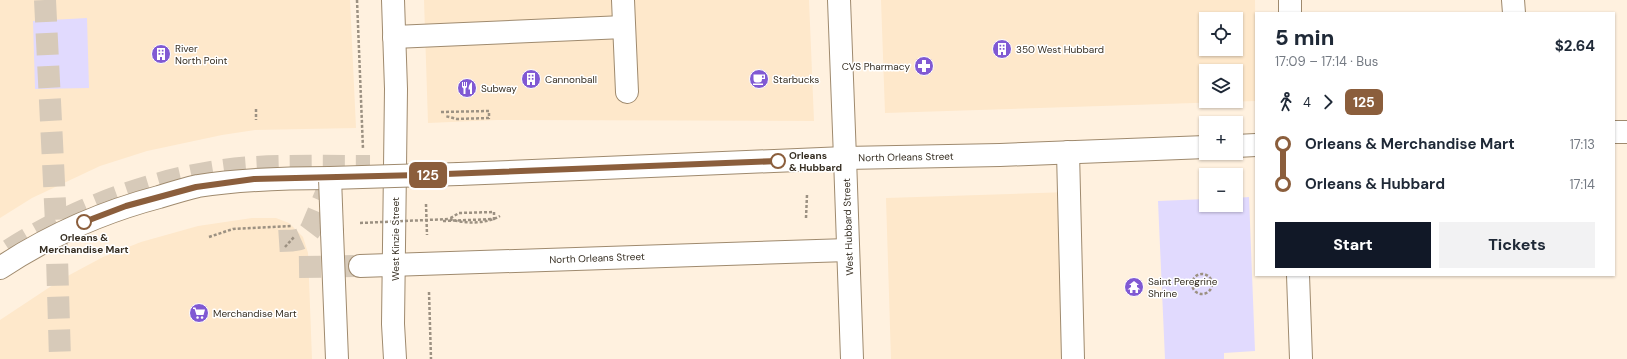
<!DOCTYPE html>
<html lang="en">
<head>
<meta charset="utf-8">
<style>
	body { margin:0; font-family:"DM Sans",sans-serif; background:#f2f2f3; color:#1f2937; height:100vh; display:flex; flex-direction:column; font-size:15px; white-space:nowrap }
	* { box-sizing:border-box; margin:0 }
	p { font-size:13px; color:#747a83 }
	.icon { flex:none; width:22px; height:22px; fill:none; stroke:currentColor; stroke-width:2; stroke-linecap:round; stroke-linejoin:round }
	.map { position:relative; flex:1; overflow:hidden }
	.details { position:absolute; left:1255px; top:12px; width:360px; height:264px; display:flex; flex-direction:column; background:#fff; border-radius:0px; box-shadow:0 1px 3px #0004 }
	.details>* { flex:none }
	.badge { padding:0 8px; border-radius:6px; font-size:14px; line-height:26px }
	.controls { position:absolute; left:1199px; top:12px; display:grid; gap:8px }
	.controls a { display:grid; place-items:center; width:44px; height:44px; border-radius:0px; background:#fff; box-shadow:0 1px 3px #0004; font-size:20px }
	.map>.badge { position:absolute; translate:-50% -50%; box-shadow:0 0 0 2px #fff }
	.legs { display:flex; align-items:center; gap:6px; height:44px; padding:0 20px; font-size:13px }
	.legs p { margin-inline-start:auto }
	.summary { display:flex; align-items:center; justify-content:space-between; height:68px; padding:0 20px }
	h1 { font-size:22px; font-weight:800; line-height:30px }
	.button { display:flex; gap:8px; margin-top:auto; padding:8px 20px }
	.button a { flex:1; height:46px; border-radius:0px; background:#111827; color:#fff; font-size:16px; font-weight:800; line-height:46px; text-align:center }
	.button a+a { background:#f2f2f3; color:#1f2937 }
	ul { padding:0 20px; list-style:none }
	li { display:flex; align-items:center; gap:14px; height:40px; font-size:15px }
	li i { display:grid; place-items:center; width:6px; height:100%; margin:0 5px; background:currentColor }
	li i::after { content:''; width:10px; height:10px; margin:-5px; border:3px solid; border-radius:50%; background:#fff }
	li p { margin-inline-start:auto }
	li:first-child i { background:linear-gradient(#0000 50%,currentColor 0) }
	li:last-child i { background:linear-gradient(currentColor 50%,#0000 0) }
	.map>svg:first-child { display:block }
	.built { fill:#fee8cb; fill-rule:evenodd }
	.green { fill:#e1dafe }
	.lines { fill:none; stroke-linecap:round; stroke-linejoin:round }
	.minor-tunnel { stroke:#d7cab9; stroke-width:22; stroke-dasharray:22 11; stroke-linecap:butt }
	.minor-casing { stroke:#9f8a6e; stroke-width:24 }
	.major-casing { stroke:#9f8a6e; stroke-width:24 }
	.path { stroke:#9c9182; stroke-width:2.5; stroke-dasharray:3 2; stroke-linecap:butt }
	.minor { stroke:#fff; stroke-width:22 }
	.major { stroke:#fff; stroke-width:22 }
	.minor-bridge-casing { stroke:#9f8a6e; stroke-width:24; stroke-linecap:butt }
	.major-bridge-casing { stroke:#9f8a6e; stroke-width:24; stroke-linecap:butt }
	.path-bridge { stroke:#9c9182; stroke-width:2.5; stroke-dasharray:3 2; stroke-linecap:butt }
	.minor-bridge { stroke:#fff; stroke-width:22 }
	.major-bridge { stroke:#fff; stroke-width:22 }
	.line-1-casing { stroke:#fff; stroke-width:9 }
	.line-1 { stroke:#8b5e3c; stroke-width:6 }
	.stop-1-dot { fill:#fff; stroke:#8b5e3c; stroke-width:2 }
	.labels { text-anchor:middle; dominant-baseline:central; stroke-width:3; stroke-linejoin:round; paint-order:stroke }
	.poi-label { font-size:10px; fill:#362e22; stroke:#fff; text-anchor:start }
	.stop-label { font-size:10px; font-weight:bold; fill:#362e22; stroke:#fff; text-anchor:start }
	.street-label { font-size:10px; fill:#362e22; stroke:#fff }
</style>
</head>
<body>
<div class="map">
<svg width="1627" height="359" viewBox="0 0 1627 359">
	<rect width="100%" height="100%" fill="#fff1df"/>
	<g class="built">
		<polygon points="0,0 350,0 356,128 255,130 222,135 147,151 100,166 32,198 0,218"/>
		<polygon points="424,0 809,0 814,121 497,120 428,123"/>
		<path d="M881,0H1255L1256,101L885,113ZM1206,19H1236V49H1206ZM1206,71H1236V101H1206Z"/>
		<polygon points="1069,192 1073,359 891,359 886,198"/>
		<polygon points="252,218 276,218 289,223 303,237 308,253 312,359 0,359 0,320 62,279 103,257 141,242 198,226"/>
	</g>
	<g class="green">
		<polygon points="87,18 89,88 35,89 33,21"/>
		<polygon points="1249,197 1255,351 1224,353 1224,359 1165,359 1158,201 1206,199 1206,205 1236,205 1236,198"/>
	</g>
	<g class="lines">
		<g class="minor-tunnel">
			<polyline points="45,0 56,223 60,359"/>
			<path d="M279,241C294,240 302,243 311,229L332,179"/>
			<path d="M9,250C79,205 170,172 254,167C293,165 332,166 370,166"/>
			<polyline points="299,267 360,266"/>
		</g>
		<g class="minor-casing">
			<g id="minor">
				<polyline points="623,0 627,92"/>
				<polyline points="839,0 845,158"/>
				<polyline points="1290,0 1290,13"/>
				<polyline points="1513,0 1514,13"/>
				<polyline points="394,37 624,27"/>
				<polyline points="1068,152 1073,359"/>
				<polyline points="332,232 337,359"/>
				<polyline points="360,266 848,250"/>
			</g>
		</g>
		<g class="major-casing">
			<g id="major">
				<polyline points="393,0 396,89 393,324 395,359"/>
				<polyline points="1614,132 1627,132"/>
				<polyline points="1236,146 1256,145"/>
				<polyline points="845,158 852,359"/>
				<polyline points="459,174 845,158 1000,155 1206,147"/>
				<path d="M0,268C50,235 102,212 159,197C172,193 185,189 198,186C242,179 286,178 330,178"/>
				<polyline points="1298,275 1301,359"/>
			</g>
		</g>
		<g class="path">
			<polyline points="357,0 363,149"/>
			<polyline points="256,109 256,120"/>
			<polyline points="441,112 489,111 489,118 457,119 445,116"/>
			<polyline points="426,204 427,235"/>
			<polyline points="806,218 807,195"/>
			<polyline points="443,221 494,219 494,212 459,213 449,219"/>
			<polyline points="209,237 233,229 292,226"/>
			<polyline points="285,247 294,237"/>
			<circle cx="1202" cy="284" r="10"/>
			<polyline points="429,292 431,359"/>
		</g>
		<use href="#minor" class="minor"/>
		<use href="#major" class="major"/>
		<g class="minor-bridge-casing">
			<polyline id="minor-bridge" points="330,178 332,232"/>
		</g>
		<g class="major-bridge-casing">
			<polyline id="major-bridge" points="330,178 459,174"/>
		</g>
		<path class="path-bridge" d="M360,223L449,219C465,224 486,224 500,216"/>
		<use href="#minor-bridge" class="minor-bridge"/>
		<use href="#major-bridge" class="major-bridge"/>
	</g>
	<g class="lines">
		<g class="line-1-casing">
			<polyline id="line-1" points="84,222 126,206 196,187 254,179 420,175 778,161"/>
		</g>
		<use href="#line-1" class="line-1"/>
	</g>
	<defs>
		<g id="building-disc" transform="scale(1)"><circle r="9.5" fill="#8059d3" stroke="#fff"/><path d="M-4-6H4V6H1V3H-1V6H-4ZM-2.5-4.3h1.7v1.8h-1.7ZM.8-4.3h1.7v1.8H.8ZM-2.5-1h1.7V.8h-1.7ZM.8-1h1.7V.8H.8Z" fill="#fff"/></g>
		<g id="pharmacy-disc" transform="scale(1)"><circle r="9.5" fill="#8059d3" stroke="#fff"/><path d="M-2-6h4v4h4v4h-4v4h-4v-4h-4v-4h4Z" fill="#fff"/></g>
		<g id="cafe-disc" transform="scale(1)"><circle r="9.5" fill="#8059d3" stroke="#fff"/><path d="M-5.5-4.5H6V0H3Q3 3.5 0 3.5H-2.5Q-5.5 3.5-5.5 0ZM3-3.2v2h1.7v-2ZM-6 4.5H4V6H-6Z" fill="#fff"/></g>
		<g id="restaurant-disc" transform="scale(1)"><circle r="9.5" fill="#8059d3" stroke="#fff"/><path d="M-5-6h1v4h1v-4h1v4h1v-4h1v5L-1.5 .5V6h-2V.5L-5-1ZM5-6V6H3V1.5H1.5Q1.5-4 5-6Z" fill="#fff"/></g>
		<g id="temple-disc" transform="scale(1)"><circle r="9.5" fill="#8059d3" stroke="#fff"/><path d="M0-6L5-2H3V0L6.5 2.5H4V6H1.5V3h-3V6H-4V2.5H-6.5L-3 0V-2H-5Z" fill="#fff"/></g>
		<g id="supermarket-disc" transform="scale(1)"><circle r="9.5" fill="#8059d3" stroke="#fff"/><path d="M-6-5.5h2.5l.6 2H6L4.5 2H-2.5L-4.4-4H-6ZM-1.5 3.2a1.3 1.3 0 1 0 .1 0ZM3 3.2a1.3 1.3 0 1 0 .1 0Z" fill="#fff"/></g>
	</defs>
	<g fill-rule="evenodd">
		<use href="#building-disc" x="1002" y="49"/>
		<use href="#building-disc" x="161" y="54"/>
		<use href="#pharmacy-disc" x="924" y="66"/>
		<use href="#building-disc" x="531" y="79"/>
		<use href="#cafe-disc" x="759" y="79"/>
		<use href="#restaurant-disc" x="467" y="88"/>
		<use href="#temple-disc" x="1134" y="287"/>
		<use href="#supermarket-disc" x="199" y="313"/>
	</g>
	<g class="stop-1-dot">
		<circle cx="778" cy="161" r="7"/>
		<circle cx="84" cy="222" r="7"/>
	</g>
	<g class="labels">
		<g class="poi-label">
			<text x="175" y="48">River<tspan x="175" dy="12">North Point</tspan></text>
			<text x="1016" y="49">350 West Hubbard</text>
			<text x="910" y="66" text-anchor="end">CVS Pharmacy</text>
			<text x="545" y="79">Cannonball</text>
			<text x="773" y="79">Starbucks</text>
			<text x="481" y="88">Subway</text>
			<text x="1148" y="281">Saint Peregrine<tspan x="1148" dy="12">Shrine</tspan></text>
			<text x="213" y="313">Merchandise Mart</text>
		</g>
		<g class="stop-label">
			<text x="789" y="155">Orleans<tspan x="789" dy="12">&amp; Hubbard</tspan></text>
			<text x="84" y="237" text-anchor="middle">Orleans &amp;<tspan x="84" dy="12">Merchandise Mart</tspan></text>
		</g>
		<g class="street-label">
			<text transform="translate(906 157) rotate(-1)">North Orleans Street</text>
			<text transform="translate(848 227) rotate(-92)">West Hubbard Street</text>
			<text transform="translate(395 239) rotate(-90)">West Kinzie Street</text>
			<text transform="translate(597 258) rotate(-2)">North Orleans Street</text>
		</g>
	</g>
</svg>
<div class="controls">
<a><svg class="icon" aria-label="locate" viewBox="0 0 24 24"><circle cx="12" cy="12" r="6"/><path d="M12 2v4M12 18v4M2 12h4M18 12h4"/></svg></a>
<a><svg class="icon" aria-label="layers" viewBox="0 0 24 24"><path d="M12 4l9 5-9 5-9-5zM3 14l9 5 9-5"/></svg></a>
<a>+</a>
<a>−</a>
</div>
<b class="badge" style="left:428px;top:175px;background:#8b5e3c;color:#fff">125</b>
<section class="details">
<div class="summary"><div><h1>5 min</h1><p>17:09 – 17:14 · Bus</p></div><b>$2.64</b></div>
<div class="legs"><svg class="icon" aria-label="walk" viewBox="0 0 24 24"><circle cx="13" cy="4" r="2"/><path d="M13 8l-2 6 4 7M11 14l-3 7M7 12l3-4h3l4 4"/></svg>4<svg class="icon" aria-label="forward" viewBox="0 0 24 24"><path d="M9 5l7 7-7 7"/></svg><b class="badge" style="background:#8b5e3c;color:#fff">125</b></div>
<ul>
<li><i style="color:#8b5e3c"></i><b>Orleans &amp; Merchandise Mart</b><p>17:13</p></li>
<li><i style="color:#8b5e3c"></i><b>Orleans &amp; Hubbard</b><p>17:14</p></li>
</ul>
<div class="button"><a>Start</a><a>Tickets</a></div>
</section>
</div>
</body>
</html>
